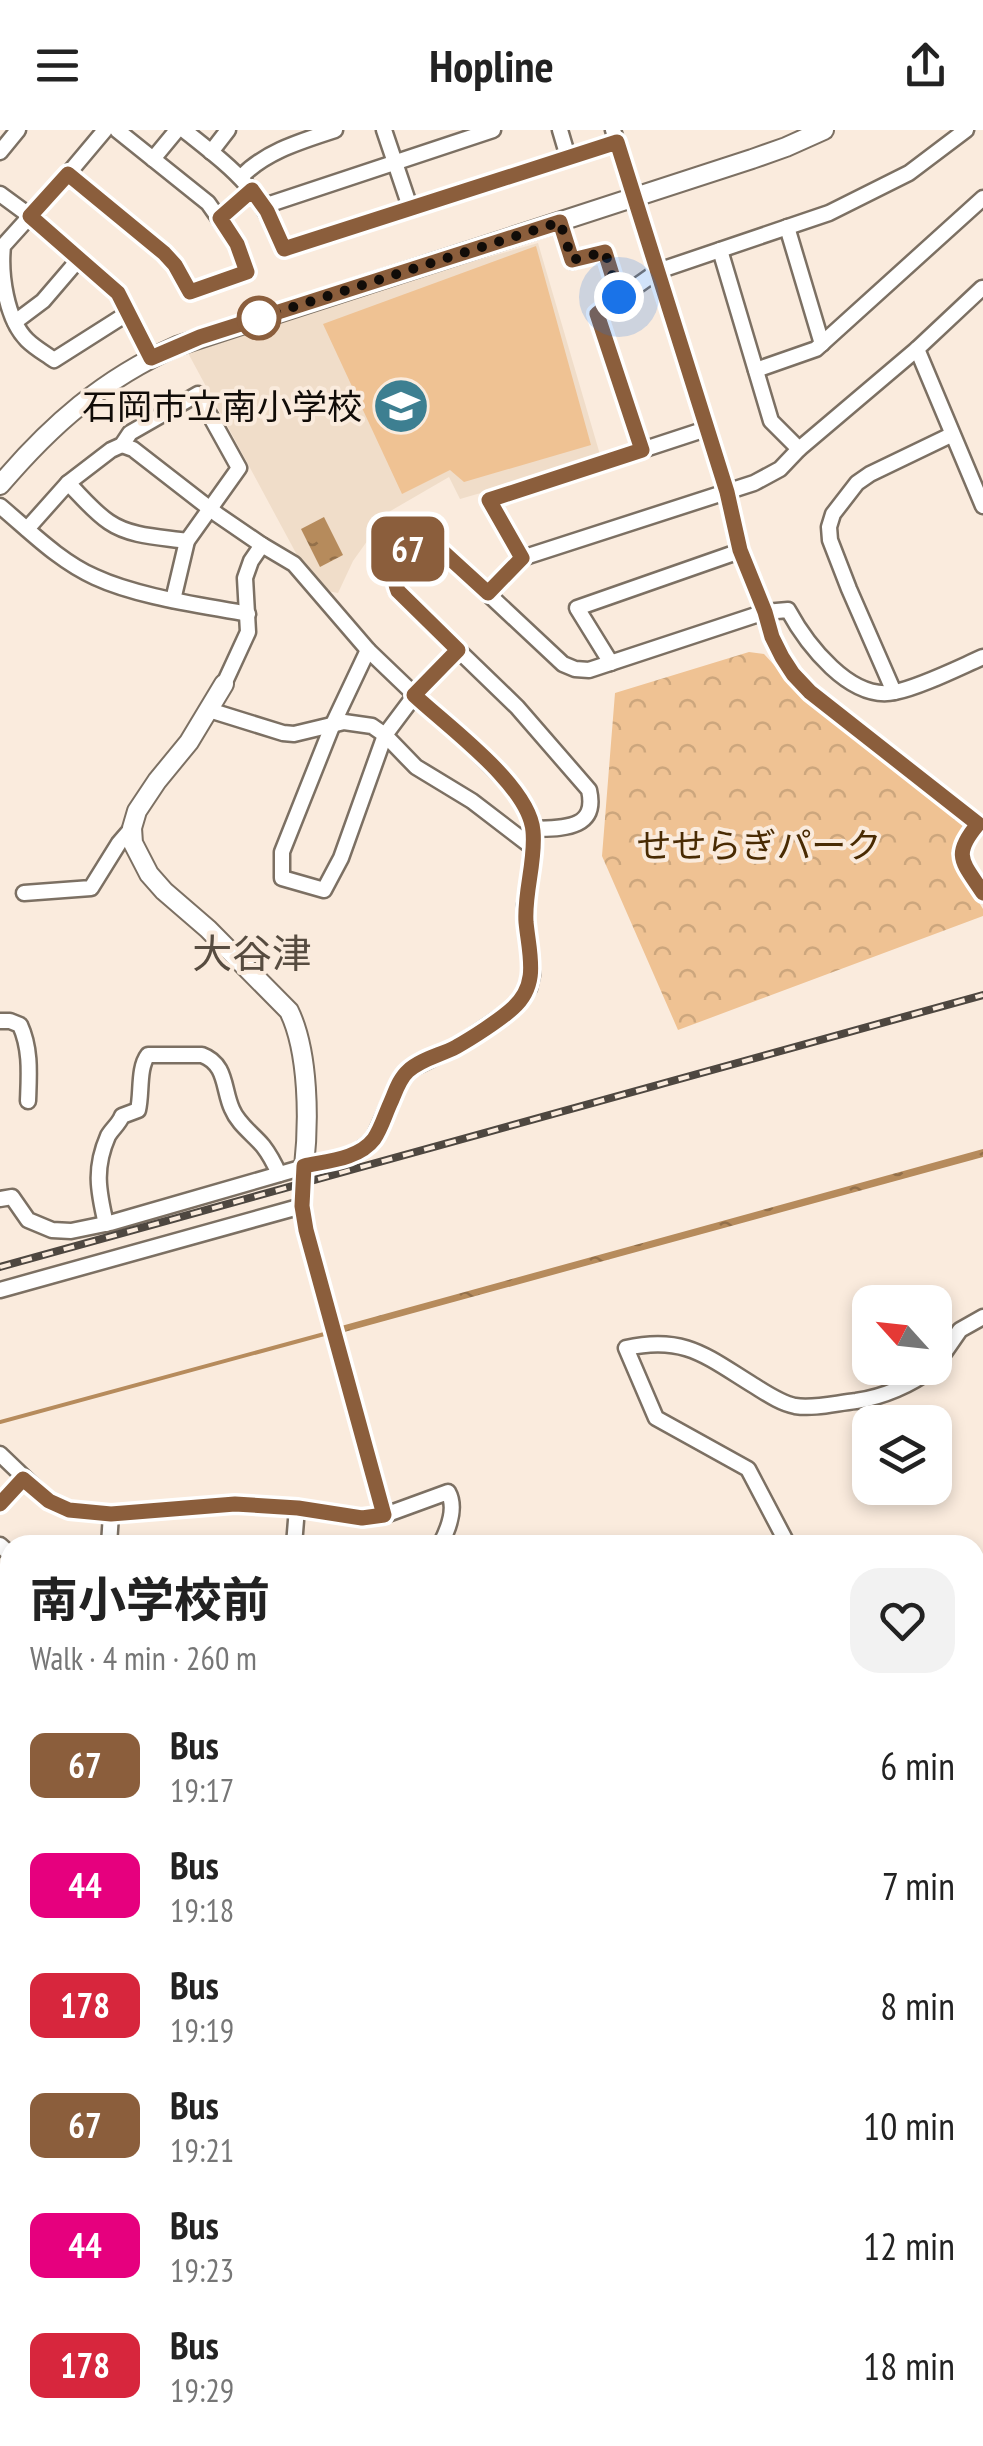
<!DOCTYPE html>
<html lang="en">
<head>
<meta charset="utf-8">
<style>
	body { margin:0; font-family:"PT Sans Narrow","Noto Sans JP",sans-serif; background:#f2f2f2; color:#222; height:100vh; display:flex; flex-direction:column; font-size:38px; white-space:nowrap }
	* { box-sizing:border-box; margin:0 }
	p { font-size:32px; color:#767676 }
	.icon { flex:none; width:55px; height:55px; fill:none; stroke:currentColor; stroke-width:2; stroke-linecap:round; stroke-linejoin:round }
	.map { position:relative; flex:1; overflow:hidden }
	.drawer { position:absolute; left:0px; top:1405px; width:985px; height:912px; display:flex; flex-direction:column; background:#fff; border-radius:30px 30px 0 0; box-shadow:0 5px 15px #0003 }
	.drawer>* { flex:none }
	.badge { padding:0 20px; border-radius:15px; font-size:35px; line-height:65px }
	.needle { width:65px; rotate:297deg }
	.tools { position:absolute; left:852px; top:1155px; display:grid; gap:20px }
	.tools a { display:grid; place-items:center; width:100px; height:100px; border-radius:20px; background:#fff; box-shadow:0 5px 15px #0003; font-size:50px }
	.you { position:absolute; width:50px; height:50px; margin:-25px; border:8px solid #fff; border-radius:50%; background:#1a73e8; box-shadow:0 0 0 15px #1a73e833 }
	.map>.badge { position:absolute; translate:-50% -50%; box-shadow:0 0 0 5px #fff }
	.round { display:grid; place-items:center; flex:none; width:105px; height:105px; border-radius:30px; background:#f2f2f2 }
	.head { display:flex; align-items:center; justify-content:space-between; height:170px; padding:0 30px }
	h1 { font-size:48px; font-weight:700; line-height:75px }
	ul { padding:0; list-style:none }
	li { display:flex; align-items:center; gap:30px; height:120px; padding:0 30px }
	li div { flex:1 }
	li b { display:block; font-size:38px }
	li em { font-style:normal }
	li .badge { min-width:110px; font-weight:700; text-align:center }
	header { display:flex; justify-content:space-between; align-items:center; height:130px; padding:0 30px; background:#fff; font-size:45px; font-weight:700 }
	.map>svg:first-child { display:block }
	.built { fill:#f0ddc9 }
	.park { fill:url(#park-crowns) }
	.pitch { fill:#efc293 }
	.water { fill:url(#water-ripples) }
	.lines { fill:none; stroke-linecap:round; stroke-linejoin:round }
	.stream { stroke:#b68b5c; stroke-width:4 }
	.minor-casing { stroke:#7c7063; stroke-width:19 }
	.tertiary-casing { stroke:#7c7063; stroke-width:22 }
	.secondary-casing { stroke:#7c7063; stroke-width:25 }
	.minor { stroke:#fff; stroke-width:14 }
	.tertiary { stroke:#fff; stroke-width:18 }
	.secondary { stroke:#fff; stroke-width:20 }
	.rail-casing { stroke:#4e4740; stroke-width:8 }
	.rail { stroke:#faebdd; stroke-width:4; stroke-dasharray:11; stroke-linecap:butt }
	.line-casing { stroke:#fff; stroke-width:22 }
	.line { stroke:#8b5e3c; stroke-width:15 }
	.walk { stroke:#110c08; stroke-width:10; stroke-dasharray:0 18 }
	.stop-dot { fill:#fff; stroke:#8b5e3c; stroke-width:5 }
	.labels { text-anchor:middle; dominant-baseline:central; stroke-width:8; stroke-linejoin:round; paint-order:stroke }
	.poi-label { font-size:35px; fill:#110c08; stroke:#faebdd; text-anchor:end }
	.park-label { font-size:35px; fill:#492b03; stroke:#faebdd }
	.quarter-label { font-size:40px; fill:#574c40; stroke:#faebdd }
</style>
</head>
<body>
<header><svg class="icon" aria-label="menu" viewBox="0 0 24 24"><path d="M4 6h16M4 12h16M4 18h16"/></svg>Hopline<svg class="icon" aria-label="share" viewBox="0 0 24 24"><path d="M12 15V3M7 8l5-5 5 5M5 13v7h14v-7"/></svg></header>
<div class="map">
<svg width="983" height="2316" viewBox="0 0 983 2316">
	<defs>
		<pattern id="park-crowns" width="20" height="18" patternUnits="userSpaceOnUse" patternTransform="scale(2.5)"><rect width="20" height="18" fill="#efc293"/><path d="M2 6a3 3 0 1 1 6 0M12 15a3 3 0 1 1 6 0" fill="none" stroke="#cca67d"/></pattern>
		<pattern id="water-ripples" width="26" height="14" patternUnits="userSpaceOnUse" patternTransform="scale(2.5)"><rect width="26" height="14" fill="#b68b5c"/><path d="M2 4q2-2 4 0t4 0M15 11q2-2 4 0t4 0" fill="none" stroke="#93704a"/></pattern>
	</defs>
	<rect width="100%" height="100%" fill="#faebdd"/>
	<polygon class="built" points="538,113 601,328 460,369 449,347 387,383 353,431 338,463 327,461 297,425 188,223 348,167"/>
	<path class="park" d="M749,522L764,524C822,590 898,641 967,696L951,723L956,736L983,779V786L678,900L602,726L615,563Z"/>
	<polygon class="pitch" points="536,116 591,315 464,352 450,340 402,364 323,194"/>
	<g class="water">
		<polygon points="324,387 343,425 320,437 301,399"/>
		<polygon points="983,1019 983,1027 337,1204 334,1198"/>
	</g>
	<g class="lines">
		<polyline class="stream" points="0,1292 328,1203"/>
		<g class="minor-casing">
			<g id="minor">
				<path d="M105,0L68,44L3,116C0,144 6,189 27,210C35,218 46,224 54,230L128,183"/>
				<path d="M184,0C234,40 259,57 284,119L617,12"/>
				<polyline points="384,0 410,77"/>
				<polyline points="560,0 568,27"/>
				<path d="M613,0L727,362L740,421L765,482L772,507L782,527L793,544L810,561L978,694C952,726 963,732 983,763"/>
				<polyline points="0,22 18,0"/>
				<polyline points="211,22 228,0"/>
				<polyline points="153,29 177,0"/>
				<polyline points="68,44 164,123 175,135 190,162 247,141 237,114 208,73 117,0"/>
				<path d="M241,47C266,21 302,11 335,0"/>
				<polyline points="0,64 30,86 117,163 151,227"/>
				<polyline points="264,76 493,0"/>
				<polyline points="220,88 252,60"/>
				<polyline points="560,92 572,131 605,122 619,167"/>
				<polyline points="787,97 822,214"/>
				<polyline points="720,120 771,291 799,319"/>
				<polyline points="15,192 43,171 79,129"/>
				<polyline points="917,219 983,376"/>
				<polyline points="756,240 816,219 983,68"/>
				<polyline points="642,320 706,299"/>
				<path d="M68,353C81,366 94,382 109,392C131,407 161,407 187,411"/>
				<path d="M0,376C30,401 59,431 95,447C138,467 201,475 248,484"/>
				<polyline points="27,399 68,353 111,320 122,315 130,303 198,264 239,338 187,411 173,470"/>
				<polyline points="522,428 489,370 642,320 597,184 658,141 829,83 909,43 966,0"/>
				<polyline points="487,463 522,428 754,353 780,339 799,319 917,219 982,158"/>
				<polyline points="368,520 333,594 282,722 282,748 324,760 341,728 385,605 415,565 458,520"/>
				<polyline points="611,533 577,478 740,421"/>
				<polyline points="224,554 248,502 245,448 251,431 262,415"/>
				<polyline points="894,562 849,459 830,410 829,397 833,384 857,353 870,344 951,305"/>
				<polyline points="209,580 283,603 294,604 344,592 372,596 385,605 416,637 472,671 532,717"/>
				<path d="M534,699C562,698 598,700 589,660L517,577L397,461C387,433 406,418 429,411L438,417L563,534L575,539L589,540L765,482L788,480C806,513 850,572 895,562C920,557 958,538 983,527"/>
				<polyline points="24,763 91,758 119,713 132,698"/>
				<path d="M0,891H10L20,895C31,919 29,944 28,971"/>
				<polyline points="304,1037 302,1076 306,1100 385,1385"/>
				<polyline points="0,1069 12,1067 28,1090 52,1100 71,1101 110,1093 304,1037 353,1025 373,1010 399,952 409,940 456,917 514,878 529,858 532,845 525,775 529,755 534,699 526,678 513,658 456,601 439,588 368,520 294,434 262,415 218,385 133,319 122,315"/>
				<path d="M106,1094C98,1060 94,1038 108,1006C112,999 119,994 122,986L138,980C142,963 138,938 148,925H202C227,934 223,960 232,979C238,994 253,1004 263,1016C270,1025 275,1035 279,1044"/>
				<polyline points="0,1160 302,1076"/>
				<polyline points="935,1236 960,1200 983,1187"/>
				<path d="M0,1324L49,1371L69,1380L111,1384L235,1374L297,1378L362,1388L385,1385L448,1362C457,1378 448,1400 440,1415"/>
				<polyline points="0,1374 23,1349"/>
				<polyline points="0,1415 10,1424"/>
				<polyline points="109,1415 111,1384"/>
				<polyline points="294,1415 297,1378"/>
				<path d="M788,1415L748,1339L656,1288L626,1218C684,1205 706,1226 753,1255C766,1263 780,1273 795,1276C815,1279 836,1273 856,1271C883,1267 911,1255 933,1238"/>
				<polyline points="0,1474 10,1475"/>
				<polyline points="975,1508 983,1510"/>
				<polyline points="0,1539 10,1540"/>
				<polyline points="0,1604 10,1605"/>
				<polyline points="0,1669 10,1670"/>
				<polyline points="0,1762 10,1760"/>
				<polyline points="0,2119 10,2117"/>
				<polyline points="0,2175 10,2159"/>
			</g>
		</g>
		<g class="tertiary-casing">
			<g id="tertiary">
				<path d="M0,355C51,295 103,249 177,216L752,29L786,17L824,0"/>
				<path d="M224,554L189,612L157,651L137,681L132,698L133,713L149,744L164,761L208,799L289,881C309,922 309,992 304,1037"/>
			</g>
		</g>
		<g class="secondary-casing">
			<g id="secondary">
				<polyline points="975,1885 983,1883"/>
				<polyline points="0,2005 10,2004"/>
				<polyline points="0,2202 10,2205"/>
				<polyline points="218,2308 250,2316"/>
			</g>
		</g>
		<use href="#minor" class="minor"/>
		<use href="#tertiary" class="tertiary"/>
		<use href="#secondary" class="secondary"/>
		<g class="rail-casing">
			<polyline id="rail" points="0,1137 983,865"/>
		</g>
		<use href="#rail" class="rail"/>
	</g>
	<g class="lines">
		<g class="line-casing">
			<path id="line" d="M0,1374L23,1349L49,1371L69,1380L111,1384L235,1374L298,1378L362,1388L384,1385L306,1100L302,1076L304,1036C327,1031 359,1029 374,1009C381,999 385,985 390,974C395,963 399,949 408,941C421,929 441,925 456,917C472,908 500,890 513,878C540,854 529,824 526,792C524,762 536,731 533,701C529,655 447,596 414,565L458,520L398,461C387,433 406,418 430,410L488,463L522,428L489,370L642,320L597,184L619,167L605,122L572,130L560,92L200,207L151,228L118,163L30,86L68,44L164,123L175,135L190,162L247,142L237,114L220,88L252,60L267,81L284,119L617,12L727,362L740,420L765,482L772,507L782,527L793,544L810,562L978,694C951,726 963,732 983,763"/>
		</g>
		<use href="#line" class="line"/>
		<polyline class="walk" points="259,188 560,92 572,130 605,122 619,167"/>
	</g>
	<defs>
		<g id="school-disc" transform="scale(2.875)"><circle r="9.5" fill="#3d7f91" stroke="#faebdd"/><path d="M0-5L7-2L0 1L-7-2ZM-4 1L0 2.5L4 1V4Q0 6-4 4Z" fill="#fff"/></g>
	</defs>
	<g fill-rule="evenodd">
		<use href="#school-disc" x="401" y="276"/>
	</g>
	<circle class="stop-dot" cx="259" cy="188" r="20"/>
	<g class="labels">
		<g class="poi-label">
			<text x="362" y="276">石岡市立南小学校</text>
		</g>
		<g class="park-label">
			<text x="759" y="715">せせらぎパーク</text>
		</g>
		<g class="quarter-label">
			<text x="252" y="823">大谷津</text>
		</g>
	</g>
</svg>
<div class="tools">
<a><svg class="needle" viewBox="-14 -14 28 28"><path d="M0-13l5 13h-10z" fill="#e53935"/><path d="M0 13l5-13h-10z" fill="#767676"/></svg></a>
<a><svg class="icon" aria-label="layers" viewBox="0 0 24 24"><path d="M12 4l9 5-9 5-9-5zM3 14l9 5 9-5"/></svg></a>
</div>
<div class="you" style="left:619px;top:167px"></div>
<b class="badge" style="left:408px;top:419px;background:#8b5e3c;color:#fff">67</b>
<section class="drawer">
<div class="head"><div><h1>南小学校前</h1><p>Walk · 4 min · 260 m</p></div><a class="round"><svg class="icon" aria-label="heart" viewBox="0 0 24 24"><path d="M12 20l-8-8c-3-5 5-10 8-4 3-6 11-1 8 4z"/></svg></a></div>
<ul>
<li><span class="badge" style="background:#8b5e3c;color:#fff">67</span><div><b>Bus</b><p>19:17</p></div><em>6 min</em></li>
<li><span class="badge" style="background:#e6007e;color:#fff">44</span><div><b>Bus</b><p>19:18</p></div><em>7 min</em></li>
<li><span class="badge" style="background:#d7263d;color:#fff">178</span><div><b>Bus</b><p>19:19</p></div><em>8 min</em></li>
<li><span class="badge" style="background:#8b5e3c;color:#fff">67</span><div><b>Bus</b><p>19:21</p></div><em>10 min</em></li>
<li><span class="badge" style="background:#e6007e;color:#fff">44</span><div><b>Bus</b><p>19:23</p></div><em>12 min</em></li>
<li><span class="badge" style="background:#d7263d;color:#fff">178</span><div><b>Bus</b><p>19:29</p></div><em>18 min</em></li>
</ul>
</section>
</div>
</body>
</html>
